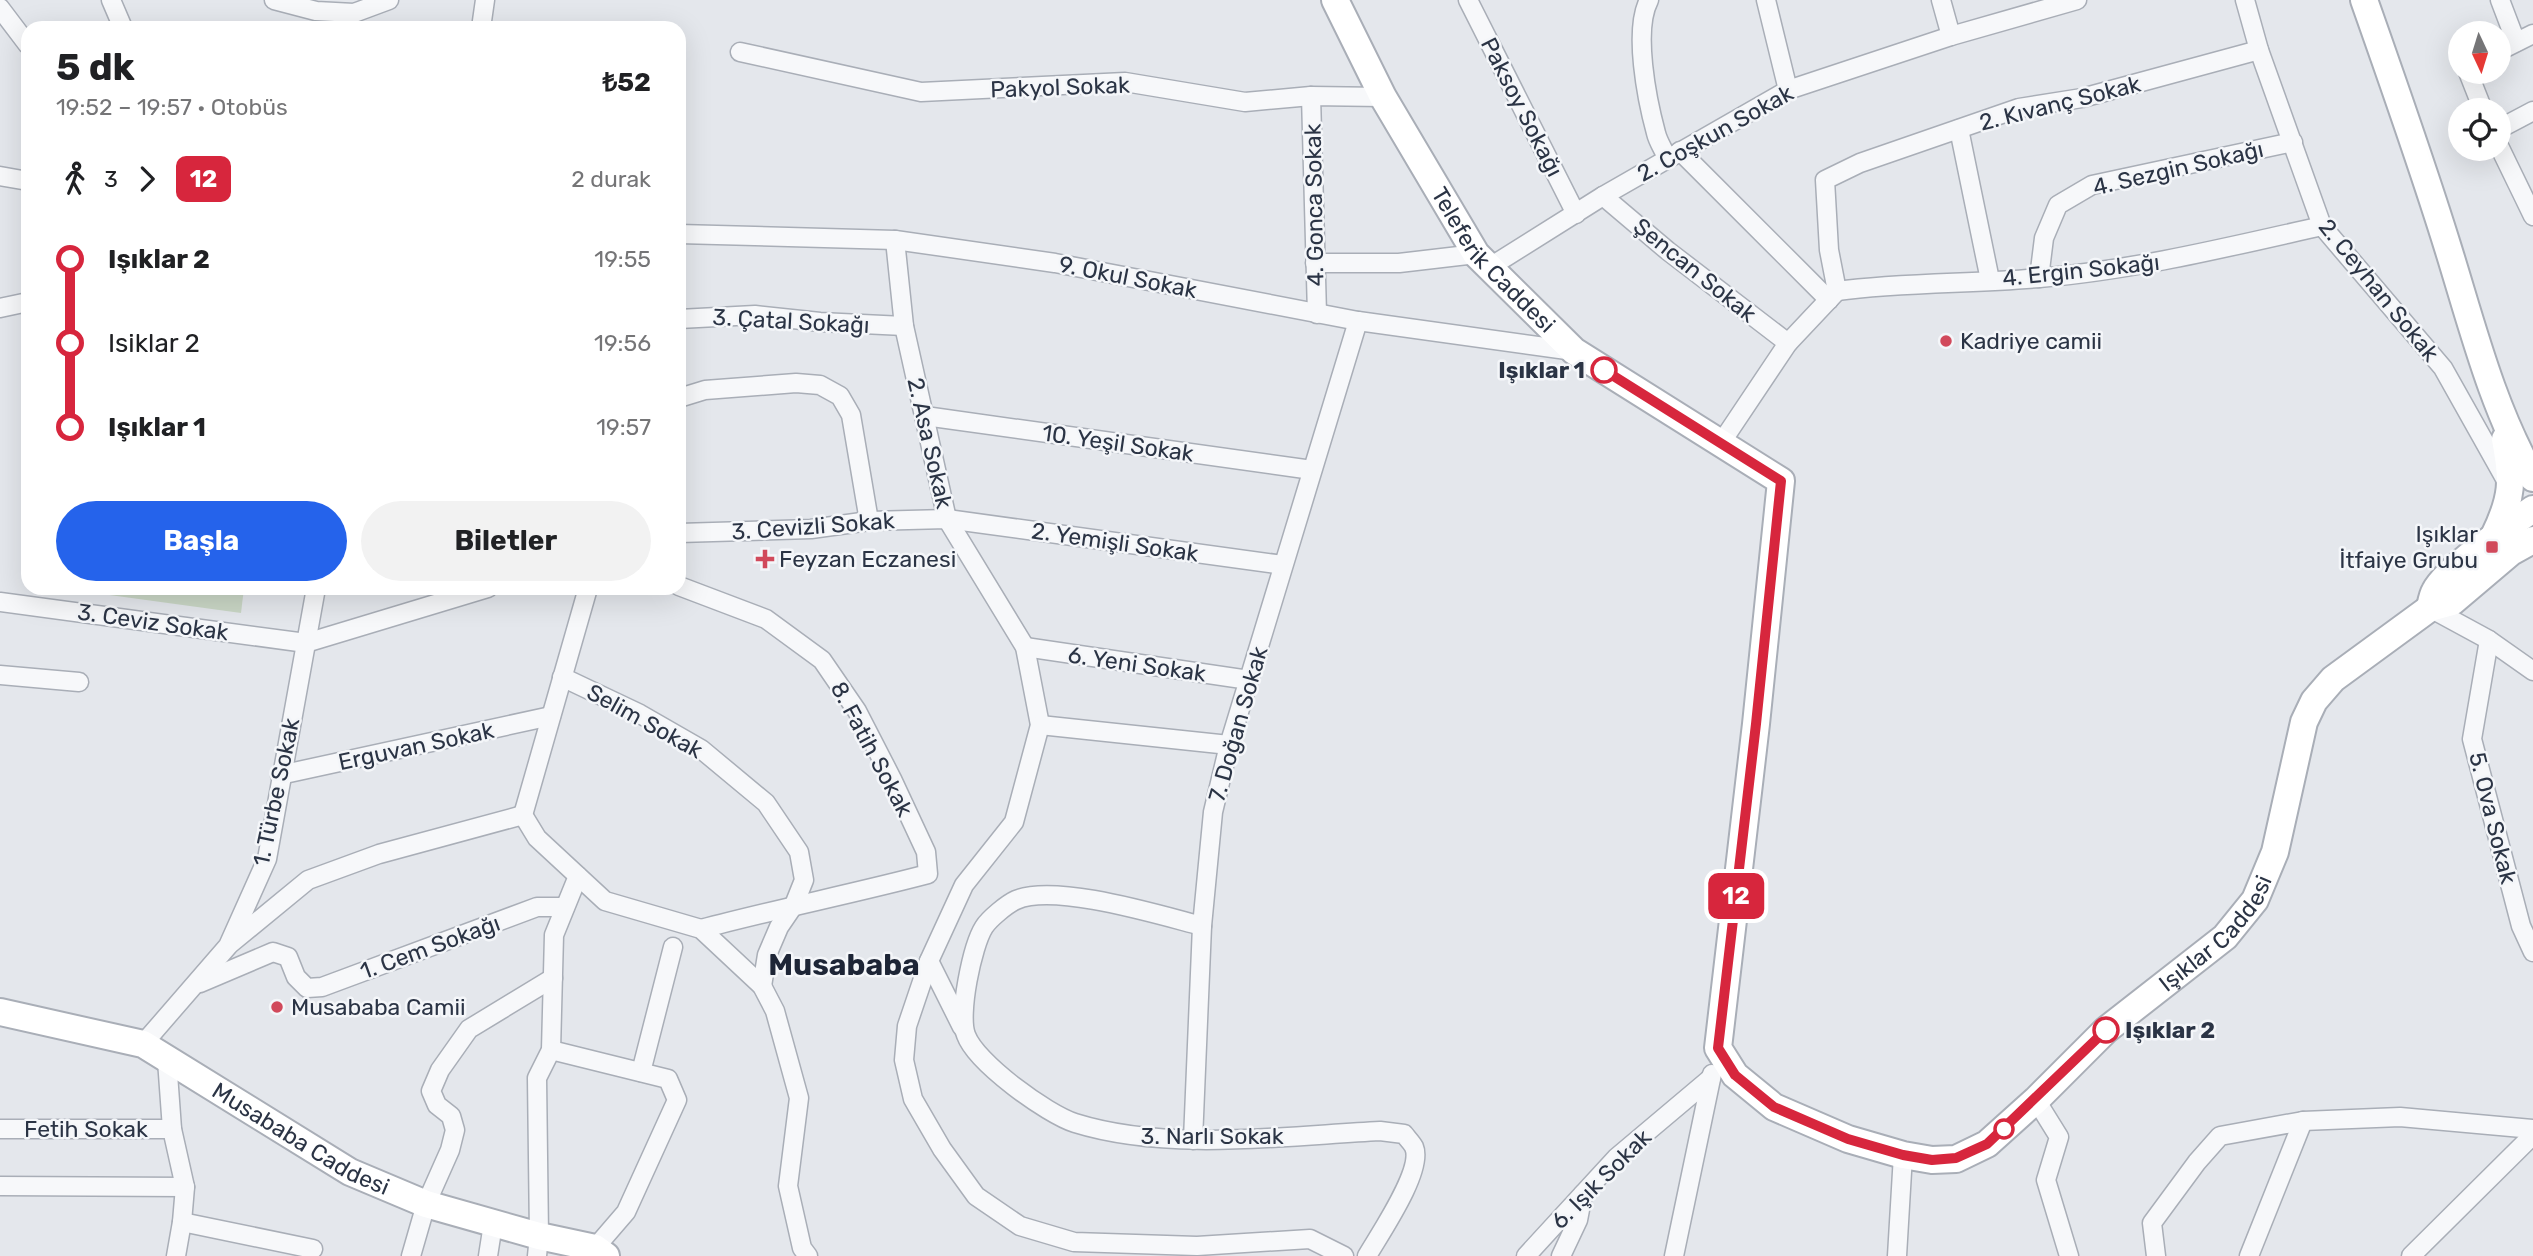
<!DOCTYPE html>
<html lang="tr">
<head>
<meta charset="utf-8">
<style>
	body { margin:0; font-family:Rubik,sans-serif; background:#f2f2f2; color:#202124; height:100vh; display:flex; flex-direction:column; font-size:26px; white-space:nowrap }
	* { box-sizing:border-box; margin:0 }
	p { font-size:23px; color:#757577 }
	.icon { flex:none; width:38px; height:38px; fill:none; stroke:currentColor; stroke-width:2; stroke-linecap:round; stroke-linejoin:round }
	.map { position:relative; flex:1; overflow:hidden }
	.drawer { position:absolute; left:21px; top:21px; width:665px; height:574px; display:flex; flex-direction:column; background:#fff; border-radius:21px; box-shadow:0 7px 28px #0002 }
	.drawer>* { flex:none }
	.badge { padding:0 14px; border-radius:10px; font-size:24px; line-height:46px }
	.needle { width:46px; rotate:176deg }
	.fabs { position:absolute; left:2448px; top:21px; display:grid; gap:14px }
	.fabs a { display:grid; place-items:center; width:63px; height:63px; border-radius:50%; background:#fff; box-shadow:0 7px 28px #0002; font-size:35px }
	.map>.badge { position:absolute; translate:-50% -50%; box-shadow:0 0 0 4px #fff }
	.legs { display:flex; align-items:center; gap:10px; height:77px; padding:0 35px; font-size:23px }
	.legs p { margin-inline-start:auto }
	.head { display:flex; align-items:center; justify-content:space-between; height:119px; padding:0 35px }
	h1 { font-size:38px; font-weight:700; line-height:52px }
	.primary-button { display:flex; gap:14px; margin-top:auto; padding:14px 35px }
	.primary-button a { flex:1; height:80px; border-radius:42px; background:#2563eb; color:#fff; font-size:28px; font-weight:700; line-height:80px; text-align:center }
	.primary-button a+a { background:#f2f2f2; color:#202124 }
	ul { padding:0 35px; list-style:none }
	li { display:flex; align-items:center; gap:24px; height:84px; font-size:26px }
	li i { display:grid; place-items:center; width:10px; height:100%; margin:0 9px; background:currentColor }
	li i::after { content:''; width:18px; height:18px; margin:-9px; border:5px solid; border-radius:50%; background:#fff }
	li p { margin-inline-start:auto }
	li:first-child i { background:linear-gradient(#0000 50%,currentColor 0) }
	li:last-child i { background:linear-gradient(currentColor 50%,#0000 0) }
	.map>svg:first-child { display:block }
	.green { fill:#c9d6c5 }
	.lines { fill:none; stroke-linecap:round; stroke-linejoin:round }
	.street-casing { stroke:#a9aeb7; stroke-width:21 }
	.secondary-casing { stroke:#a9aeb7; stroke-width:30 }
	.street { stroke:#f7f8fa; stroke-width:18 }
	.secondary { stroke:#fff; stroke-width:26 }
	.line-1-casing { stroke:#fff; stroke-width:16 }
	.line-1 { stroke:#d7263d; stroke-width:10 }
	.poi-dot { fill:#d1495b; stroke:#f4f6f9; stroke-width:2.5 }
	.stop-1-dot { fill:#fff; stroke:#d7263d; stroke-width:3.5 }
	.labels { text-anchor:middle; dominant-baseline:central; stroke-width:5; stroke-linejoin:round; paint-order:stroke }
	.street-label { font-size:23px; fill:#2b3445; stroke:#f4f6f9 }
	.poi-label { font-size:23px; fill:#2b3445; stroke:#f4f6f9; text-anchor:start }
	.stop-label { font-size:23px; font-weight:bold; fill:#2b3445; stroke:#f4f6f9; text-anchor:end }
	.district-label { font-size:30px; font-weight:bold; fill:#1d2536; stroke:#f4f6f9 }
</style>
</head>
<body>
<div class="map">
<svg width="2533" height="1256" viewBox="0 0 2533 1256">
	<rect width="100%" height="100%" fill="#e4e7ec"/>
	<polygon class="green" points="73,588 244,588 241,613 73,590"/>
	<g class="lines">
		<g class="street-casing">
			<g id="street">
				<polyline points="111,0 123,28"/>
				<polyline points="274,0 316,11 354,13 389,0"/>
				<polyline points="1468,0 1576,214"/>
				<path d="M1649,0C1633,30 1647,100 1656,133C1658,142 1664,150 1667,158"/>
				<polyline points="1766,0 1788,90"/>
				<polyline points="1941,0 1951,36"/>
				<polyline points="2245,0 2259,50 2322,226 2443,368 2507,482"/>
				<polyline points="2500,0 2516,42"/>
				<polyline points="0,8 28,45"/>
				<polyline points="481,28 485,0"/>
				<polyline points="2499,51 2533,34"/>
				<polyline points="740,52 921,92 1125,82 1245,102 1311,96 1383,97"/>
				<polyline points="2468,72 2483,110"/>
				<polyline points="1311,96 1317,314"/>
				<polyline points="1959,129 1990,280"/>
				<polyline points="2499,129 2533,111"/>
				<polyline points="2499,146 2533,216"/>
				<polyline points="1680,151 1829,300"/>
				<polyline points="0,176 28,181"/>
				<polyline points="1603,196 1668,251 1788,343"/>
				<polyline points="679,234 895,240 1055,263 1358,321 1574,351"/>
				<polyline points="895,240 904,326 947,519 1025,647 1040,725 1014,822 964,885 929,961 907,1026 904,1060 913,1099 942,1149 976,1196 1020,1226 1074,1242 1197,1246 1310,1239 1344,1256"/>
				<polyline points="1315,263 1399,263 1476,254"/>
				<polyline points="1490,267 1603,196 1788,90 1951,36 2077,0"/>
				<polyline points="2039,278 2044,238 2058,205 2092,185 2293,142"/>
				<path d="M1837,291C1904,282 1972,284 2039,278C2135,270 2228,247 2322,226"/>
				<polyline points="0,308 28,302"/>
				<polyline points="679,319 755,315 820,322 904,326"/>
				<polyline points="679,398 705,390 796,383 820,385 840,396 851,415 869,521"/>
				<polyline points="925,416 1312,470"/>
				<polyline points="1721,443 1788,343 1837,291 1829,250 1825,180 1860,163 2019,108 2082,98 2259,50"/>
				<polyline points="679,533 811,529 869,521 947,519 1283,565"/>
				<path d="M679,586L766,619L822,660L857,711L892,779L926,852L928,874C852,894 776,909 701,929"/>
				<polyline points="0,602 306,643 488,588"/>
				<polyline points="2430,608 2489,640 2533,671"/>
				<polyline points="2489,640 2472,739 2521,926 2533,952"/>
				<polyline points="1025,647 1249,680"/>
				<polyline points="0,675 79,682"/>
				<polyline points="562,677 640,714 701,749 766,803 799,852 804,880 794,905 779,927 767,955 762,986"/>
				<polyline points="1040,725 1229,745"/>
				<polyline points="280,775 551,716"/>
				<polyline points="523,815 537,838 605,901 701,929 762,986 775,1011 799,1098 788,1186 802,1248 808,1256"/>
				<polyline points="523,815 588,588"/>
				<path d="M1202,926C1159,915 1055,883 1016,900C1007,904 989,919 984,927C972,946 958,1015 966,1035C976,1063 1047,1114 1075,1123C1168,1152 1284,1136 1380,1131L1404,1134C1407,1138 1412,1143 1414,1147C1424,1170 1379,1235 1367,1256"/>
				<polyline points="230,944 308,880 379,854 523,815"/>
				<polyline points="929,961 962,1027"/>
				<polyline points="200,983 273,952 288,957 296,977 307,988 322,987 537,907 565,907"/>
				<polyline points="143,1044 228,946 267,859 316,588"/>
				<polyline points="551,1050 668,1079 677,1100 626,1212 595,1248"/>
				<polyline points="167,1060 172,1129 185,1187 182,1222 176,1256"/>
				<polyline points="641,1072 673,947"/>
				<polyline points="2036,1100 2059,1137 2046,1180 2069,1256"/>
				<polyline points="0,1129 172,1129"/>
				<polyline points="1193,1140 1202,926 1213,812 1229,745 1358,321"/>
				<polyline points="0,1186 185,1187"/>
				<polyline points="182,1222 313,1249"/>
				<polyline points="411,1256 426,1204 450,1150 455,1130 451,1116 437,1105 431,1091 440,1070 469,1029 553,978"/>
				<polyline points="488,1256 493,1224"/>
				<polyline points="537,1256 539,1236 537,1078 551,1050 554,935 578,876"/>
				<polyline points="1526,1256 1616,1158 1711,1078"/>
				<polyline points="1561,1256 1578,1220 1583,1194"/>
				<polyline points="1674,1256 1712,1074"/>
				<polyline points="1897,1256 1903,1155"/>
				<polyline points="2156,1256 2152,1223 2197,1162 2220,1136 2303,1121 2400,1117 2533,1129"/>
				<polyline points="2249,1256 2303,1121"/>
				<polyline points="2411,1256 2533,1135"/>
			</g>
		</g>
		<g class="secondary-casing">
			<g id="secondary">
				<path id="s1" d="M1335,0L1383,97L1476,254L1574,351L1781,481L1756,724L1718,1048L1735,1075L1774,1107L1848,1139L1903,1155L1932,1160L1956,1159L1987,1144L2036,1100L2106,1030L2225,937L2255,900L2275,852L2304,722L2314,701L2333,679L2430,608L2452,602L2511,552L2533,540"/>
				<path d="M2364,0C2393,82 2422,164 2448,248C2472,325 2492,407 2533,478"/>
				<path d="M2494,536C2513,497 2513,481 2505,439"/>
				<path d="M2430,608C2431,603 2432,596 2435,591C2447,568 2510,525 2533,509"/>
				<path id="s2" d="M0,1012L143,1044L350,1172L426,1204L539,1236L595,1248L606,1256"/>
			</g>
		</g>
		<use href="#street" class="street"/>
		<use href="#secondary" class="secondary"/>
	</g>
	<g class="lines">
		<g class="line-1-casing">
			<polyline id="line-1" points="1604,370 1781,481 1756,724 1718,1048 1735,1075 1774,1107 1848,1139 1903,1155 1932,1160 1956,1158 1987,1144 2106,1030"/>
		</g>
		<use href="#line-1" class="line-1"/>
	</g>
	<g class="poi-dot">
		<circle cx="1946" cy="341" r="7"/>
		<rect x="2485" y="540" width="14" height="14" rx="3.5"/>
		<path d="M761.5 548.5h7v7h7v7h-7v7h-7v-7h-7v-7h7z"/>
		<circle cx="277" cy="1007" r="7"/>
	</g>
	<g class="stop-1-dot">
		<circle cx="1604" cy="370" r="12"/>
		<circle cx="2106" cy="1030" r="12"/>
		<circle cx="2004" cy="1129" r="9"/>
	</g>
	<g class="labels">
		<g class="street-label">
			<text transform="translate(1060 87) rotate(-2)">Pakyol Sokak</text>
			<text transform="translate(2060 103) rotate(-14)">2. Kıvanç Sokak</text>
			<text transform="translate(1522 107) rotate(63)">Paksoy Sokağı</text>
			<text transform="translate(1715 133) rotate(-29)">2. Coşkun Sokak</text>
			<text transform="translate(2178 168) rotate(-13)">4. Sezgin Sokağı</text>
			<text transform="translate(1314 205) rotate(-91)">4. Gonca Sokak</text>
			<text stroke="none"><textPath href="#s1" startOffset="306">Teleferik Caddesi</textPath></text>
			<text transform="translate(1695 270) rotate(39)">Şencan Sokak</text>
			<text transform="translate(2081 270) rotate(-6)">4. Ergin Sokağı</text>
			<text transform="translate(1128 277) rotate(11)">9. Okul Sokak</text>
			<text transform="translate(2379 290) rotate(51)">2. Ceyhan Sokak</text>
			<text transform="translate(791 321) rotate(3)">3. Çatal Sokağı</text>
			<text transform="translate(930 443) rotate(77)">2. Asa Sokak</text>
			<text transform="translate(1118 443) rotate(8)">10. Yeşil Sokak</text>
			<text transform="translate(813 526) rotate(-4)">3. Cevizli Sokak</text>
			<text transform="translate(1115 542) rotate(8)">2. Yemişli Sokak</text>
			<text transform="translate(153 622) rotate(8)">3. Ceviz Sokak</text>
			<text transform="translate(1137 664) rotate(8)">6. Yeni Sokak</text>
			<text transform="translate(645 721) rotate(29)">Selim Sokak</text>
			<text transform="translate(1238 724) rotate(-74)">7. Doğan Sokak</text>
			<text transform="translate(416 746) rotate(-12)">Erguvan Sokak</text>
			<text transform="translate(872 749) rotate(62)">8. Fatih Sokak</text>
			<text transform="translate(276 792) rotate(-78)">1. Türbe Sokak</text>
			<text transform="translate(2493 818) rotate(76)">5. Ova Sokak</text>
			<text stroke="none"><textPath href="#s1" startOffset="1864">Işıklar Caddesi</textPath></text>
			<text transform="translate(430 947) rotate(-20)">1. Cem Sokağı</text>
			<text x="86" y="1129">Fetih Sokak</text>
			<text x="1212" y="1136">3. Narlı Sokak</text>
			<text stroke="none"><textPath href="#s2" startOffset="331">Musababa Caddesi</textPath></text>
			<text transform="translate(1601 1179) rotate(-45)">6. Işık Sokak</text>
		</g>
		<g class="poi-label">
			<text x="1960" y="341">Kadriye camii</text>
			<text x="2478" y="534" text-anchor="end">Işıklar<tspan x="2478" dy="26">İtfaiye Grubu</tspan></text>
			<text x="779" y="559">Feyzan Eczanesi</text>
			<text x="291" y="1007">Musababa Camii</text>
		</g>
		<g class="stop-label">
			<text x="1585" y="370">Işıklar 1</text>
			<text x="2125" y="1030" text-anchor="start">Işıklar 2</text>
		</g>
		<g class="district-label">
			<text x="844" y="965">Musababa</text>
		</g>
	</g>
</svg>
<div class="fabs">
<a><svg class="needle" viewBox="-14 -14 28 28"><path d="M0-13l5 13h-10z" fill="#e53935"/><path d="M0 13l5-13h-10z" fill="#757577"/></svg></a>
<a><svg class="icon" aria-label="locate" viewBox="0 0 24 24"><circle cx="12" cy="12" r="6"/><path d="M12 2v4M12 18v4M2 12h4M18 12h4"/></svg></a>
</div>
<b class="badge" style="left:1736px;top:896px;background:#d7263d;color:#fff">12</b>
<section class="drawer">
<div class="head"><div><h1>5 dk</h1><p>19:52 – 19:57 · Otobüs</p></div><b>₺52</b></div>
<div class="legs"><svg class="icon" aria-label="walk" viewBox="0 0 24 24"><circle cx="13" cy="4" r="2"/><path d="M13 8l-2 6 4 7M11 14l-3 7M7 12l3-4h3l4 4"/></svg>3<svg class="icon" aria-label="forward" viewBox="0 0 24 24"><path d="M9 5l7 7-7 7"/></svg><b class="badge" style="background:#d7263d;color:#fff">12</b><p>2 durak</p></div>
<ul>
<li><i style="color:#d7263d"></i><b>Işıklar 2</b><p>19:55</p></li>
<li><i style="color:#d7263d"></i><span>Isiklar 2</span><p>19:56</p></li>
<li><i style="color:#d7263d"></i><b>Işıklar 1</b><p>19:57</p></li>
</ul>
<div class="primary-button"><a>Başla</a><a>Biletler</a></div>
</section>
</div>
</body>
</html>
